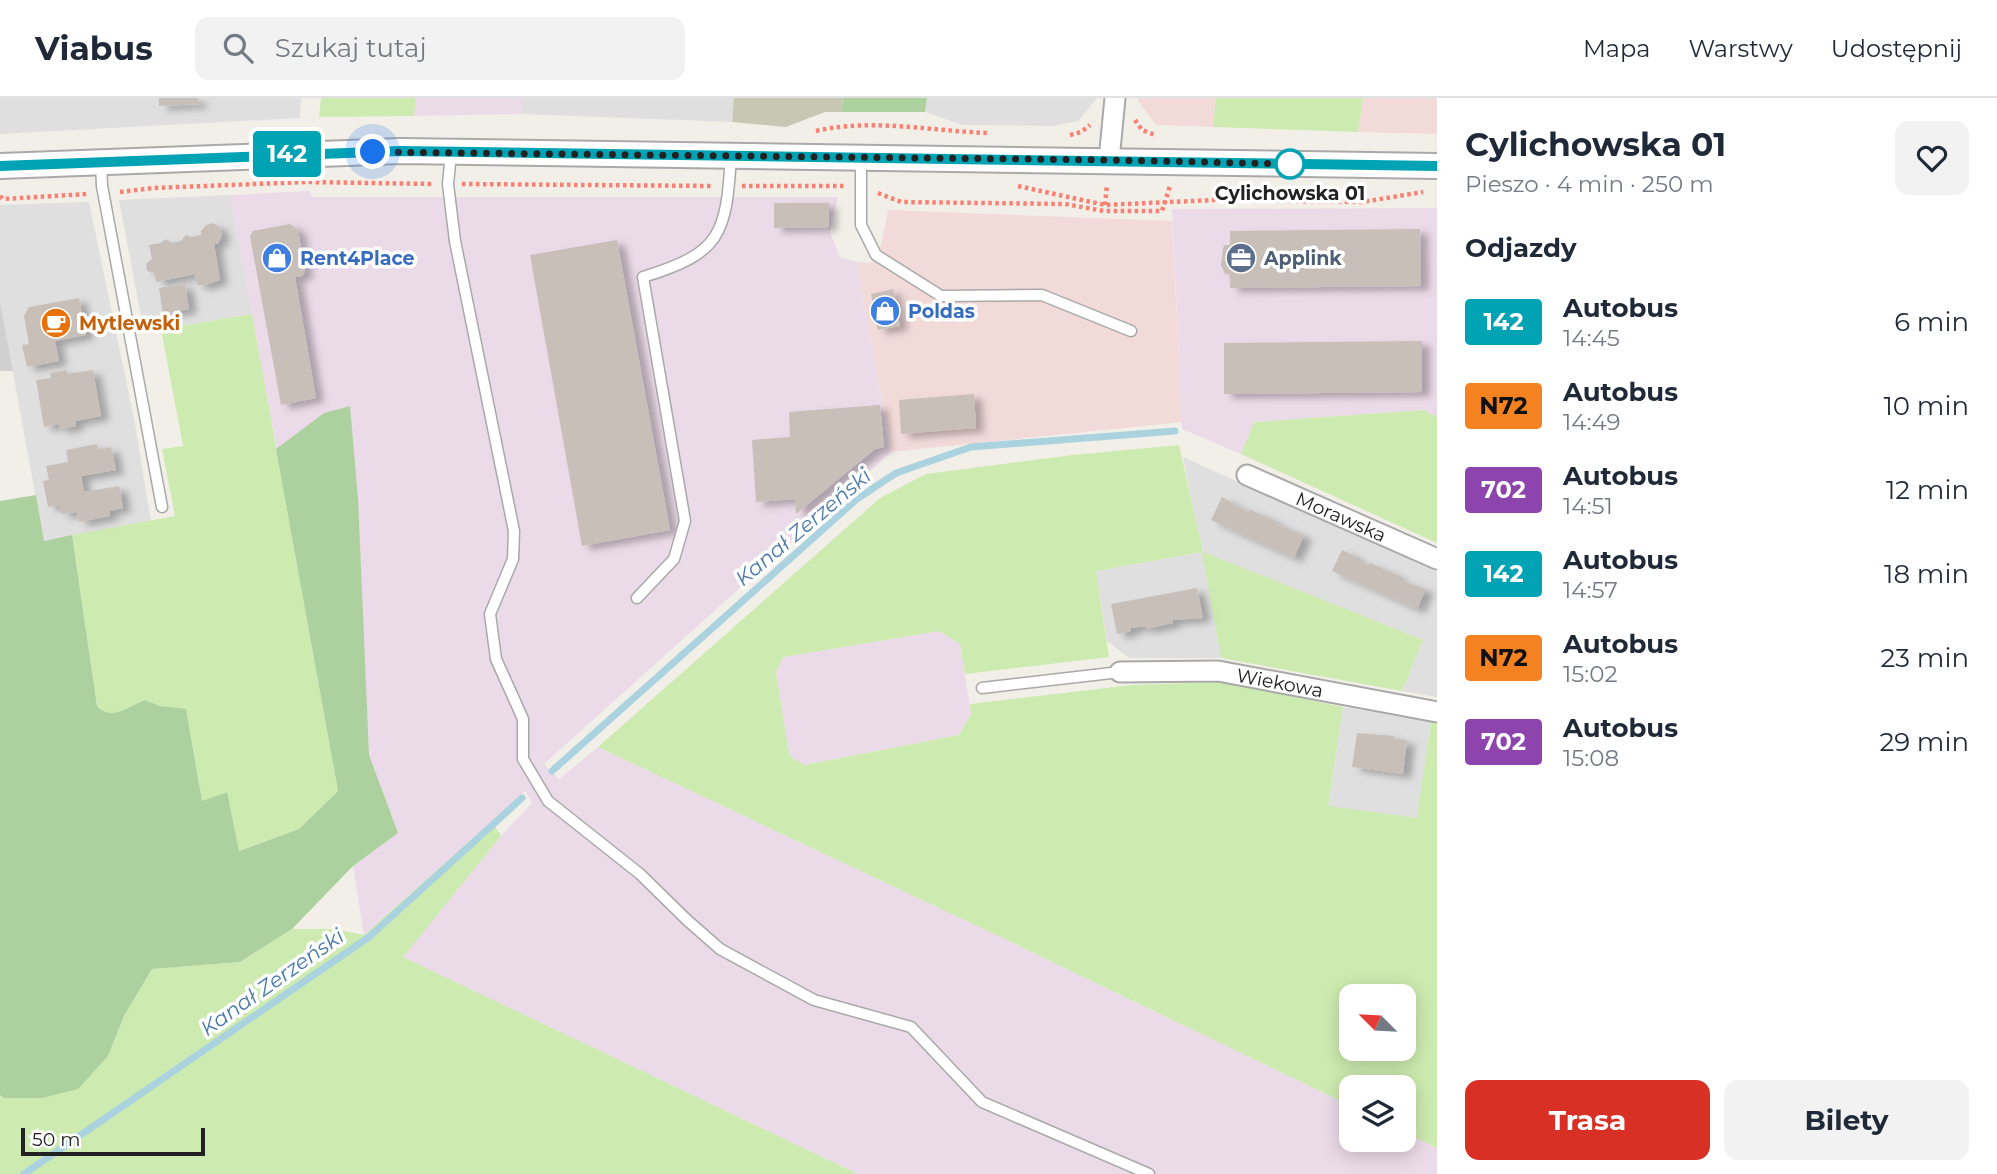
<!DOCTYPE html>
<html lang="pl">
<head>
<meta charset="utf-8">
<style>
	body { margin:0; font-family:Montserrat,sans-serif; background:#f2f2f3; color:#1f2937; height:100vh; display:flex; flex-direction:column; font-size:26px; white-space:nowrap }
	* { box-sizing:border-box; margin:0 }
	p { font-size:23px; color:#747a83 }
	.icon { flex:none; width:38px; height:38px; fill:none; stroke:currentColor; stroke-width:2; stroke-linecap:round; stroke-linejoin:round }
	.map { position:relative; flex:1; overflow:hidden }
	.side { display:flex; flex-direction:column; background:#fff; width:560px }
	.side>* { flex:none }
	.badge { padding:0 14px; border-radius:5px; font-size:24px; line-height:46px }
	.needle { width:46px; rotate:294deg }
	.buttons { position:absolute; left:1339px; top:886px; display:grid; gap:14px }
	.buttons a { display:grid; place-items:center; width:77px; height:77px; border-radius:14px; background:#fff; box-shadow:0 4px 18px #0003; font-size:35px }
	.scale { position:absolute; left:21px; bottom:18px; width:184px; box-sizing:border-box; padding-left:7px; border:4px solid #222; border-top:0; font-size:19px; line-height:24px; white-space:nowrap; color:#222; -webkit-text-stroke:5px #fff; paint-order:stroke }
	.you { position:absolute; width:35px; height:35px; margin:-18px; border:5px solid #fff; border-radius:50%; background:#1a73e8; box-shadow:0 0 0 10px #1a73e833 }
	.map>.badge { position:absolute; translate:-50% -50%; box-shadow:0 0 0 4px #fff }
	h2 { padding:0 28px; font-size:26px; line-height:63px }
	.round { display:grid; place-items:center; flex:none; width:74px; height:74px; border-radius:14px; background:#f2f2f3 }
	.headline { display:flex; align-items:center; justify-content:space-between; height:119px; padding:0 28px }
	h1 { font-size:33px; font-weight:700; line-height:52px }
	.action { display:flex; gap:14px; margin-top:auto; padding:14px 28px }
	.action a { flex:1; height:80px; border-radius:14px; background:#d93025; color:#fff; font-size:28px; font-weight:700; line-height:80px; text-align:center }
	.action a+a { background:#f2f2f3; color:#1f2937 }
	ul { padding:0; list-style:none }
	li { display:flex; align-items:center; gap:21px; height:84px; padding:0 28px }
	li div { flex:1 }
	li b { display:block; font-size:26px }
	li em { font-style:normal }
	li .badge { min-width:77px; font-weight:700; text-align:center }
	header { display:flex; align-items:center; gap:42px; box-sizing:border-box; height:98px; padding:0 35px; background:#fff; border-bottom:2px solid #e0e1e3 }
	header strong { font-size:33px }
	nav { display:flex; gap:38px; margin-inline-start:auto; font-size:24px }
	.search { width:490px; height:63px; background:#f2f2f3; display:flex; align-items:center; gap:18px; box-sizing:border-box; padding:0 24px; border-radius:14px; color:#747a83; font-size:26px }
	main { display:flex; flex:1; min-height:0 }
	.map>svg:first-child { display:block }
	.residential { fill:#e0dfdf }
	.commercial { fill:#f2dad9 }
	.industrial { fill:#ebdbe8 }
	.religious { fill:#d0d0d0 }
	.construction { fill:#c7c7b4 }
	.grass { fill:#cdebb0; fill-rule:evenodd }
	.forest { fill:#add19e }
	.lines { fill:none; stroke-linecap:round; stroke-linejoin:round }
	.stream { stroke:#aad3df; stroke-width:7 }
	.building { fill:#c7bfb8; filter:url(#shadow) }
	.service-casing { stroke:#a9a9a9; stroke-width:13 }
	.minor-casing { stroke:#a9a9a9; stroke-width:23 }
	.tertiary-casing { stroke:#a9a9a9; stroke-width:28 }
	.path { stroke:#fa8072; stroke-width:4.5; stroke-dasharray:3.5 3.5; stroke-linecap:butt }
	.service { stroke:#fff; stroke-width:10 }
	.minor { stroke:#fff; stroke-width:19 }
	.tertiary { stroke:#fff; stroke-width:24 }
	.line-casing { stroke:#fff; stroke-width:16 }
	.line { stroke:#00a3b4; stroke-width:10 }
	.walk { stroke:#222; stroke-width:7; stroke-dasharray:0 12.6 }
	.stop-dot { fill:#fff; stroke:#00a3b4; stroke-width:3.5 }
	.labels { text-anchor:middle; dominant-baseline:central; stroke-width:7; stroke-linejoin:round; paint-order:stroke }
	.stop-label { font-size:19px; font-weight:bold; fill:#222; stroke:#fff }
	.shop-label { font-size:19px; font-weight:bold; fill:#366cbe; stroke:#fff; text-anchor:start }
	.service-label { font-size:19px; font-weight:bold; fill:#4e5e75; stroke:#fff; text-anchor:start }
	.food-label { font-size:19px; font-weight:bold; fill:#c56008; stroke:#fff; text-anchor:start }
	.street-label { font-size:19px; fill:#222; stroke:#fff }
	.water-label { font-size:21px; font-style:italic; fill:#4a7aab; stroke:#fff }
</style>
</head>
<body>
<header>
<strong>Viabus</strong>
<div class="search"><svg class="icon" aria-label="search" viewBox="0 0 24 24"><circle cx="10" cy="10" r="6"/><path d="M15 15l6 6"/></svg>Szukaj tutaj</div>
<nav><a>Mapa</a><a>Warstwy</a><a>Udostępnij</a></nav>
</header>
<main>
<div class="map">
<svg width="1437" height="1076" viewBox="0 0 1437 1076">
	<defs>
		<filter id="shadow"><feDropShadow dx="8" dy="4.5" stdDeviation="3.5" flood-color="#0004"/></filter>
	</defs>
	<rect width="100%" height="100%" fill="#f2efe9"/>
	<g class="residential">
		<polygon points="0,0 301,0 300,20 0,36"/>
		<polygon points="524,0 734,0 732,24 521,16"/>
		<polygon points="927,0 1097,0 1078,23 1053,28 962,27 925,14"/>
		<polygon points="230,97 252,216 144,234 119,102"/>
		<polygon points="89,104 135,326 151,424 44,444 0,204 0,107"/>
		<polygon points="1183,359 1437,474 1437,599 1402,593 1423,542 1203,455 1221,560 1129,560 1107,543 1096,473 1202,454"/>
		<polygon points="1343,609 1431,624 1418,720 1328,709"/>
	</g>
	<g class="commercial">
		<polygon points="1139,0 1216,0 1213,29 1156,27 1138,3"/>
		<polygon points="1363,0 1437,0 1437,36 1358,34"/>
		<polygon points="888,112 1172,123 1182,324 891,354 857,164 871,165 881,147"/>
	</g>
	<g class="industrial">
		<polygon points="416,0 524,0 521,16 414,18"/>
		<polygon points="310,93 312,99 838,99 830,134 840,159 857,164 891,354 544,666 559,681 598,649 1009,843 1351,1008 1351,1041 1404,1041 1404,1034 1437,1050 1437,1076 858,1076 402,859 501,738 532,705 525,693 364,837 353,768 230,97"/>
		<polygon points="1437,110 1437,319 1424,312 1254,324 1241,356 1182,331 1172,111"/>
		<polygon points="940,533 960,546 971,616 959,637 803,667 789,657 776,574 783,559"/>
	</g>
	<polygon class="religious" points="0,204 13,273 0,273"/>
	<polygon class="construction" points="734,0 843,0 841,14 825,14 786,29 732,24"/>
	<g class="grass">
		<polygon points="321,0 416,0 414,18 319,19"/>
		<polygon points="1216,0 1363,0 1358,34 1213,29"/>
		<path d="M252,216L338,693L299,731L238,753L226,694L202,704L186,612L160,608L145,602C128,608 112,624 97,608L72,437L175,418L162,351L183,348L161,231Z"/>
		<polygon points="1424,312 1437,319 1437,445 1241,356 1254,324"/>
		<path d="M1179,347L1203,454L1423,542L1402,593L1221,560L1202,454L1096,473L1109,559L965,576L960,546L939,533L783,559L776,574L789,657L804,667L959,637L971,616L970,606L1132,587L1221,584L1343,609L1328,708L1417,720L1431,624L1437,625V1050L1404,1034V989H1351V1008L1009,843L598,649L880,400L926,376L1073,357ZM1351,898H1404V950H1351Z"/>
		<polygon points="492,723 501,738 403,859 858,1076 0,1076 0,997 4,1000 108,958 124,918 152,871 240,864 292,831 335,831 364,837"/>
	</g>
	<g class="forest">
		<polygon points="843,0 927,0 925,14 841,14"/>
		<path d="M350,308L358,400L369,657L398,735L353,768L292,831L240,864L152,871L124,918L108,958L78,991L42,1000H4L0,997V403L36,397L44,443L72,437L97,608C112,624 128,608 145,602L160,608L186,611L202,703L227,694L239,753L299,731L338,693L276,351L324,315Z"/>
	</g>
	<g class="lines">
		<g class="stream">
			<polyline points="552,673 857,401 896,375 971,349 1175,333"/>
			<polyline points="24,1076 369,839 522,700"/>
		</g>
	</g>
	<g class="building">
		<polygon points="159,0 198,0 199,6 159,8"/>
		<polygon points="774,105 829,105 829,129 774,130"/>
		<polygon points="213,125 220,130 222,138 218,145 214,146 220,182 205,187 197,187 195,176 156,184 155,175 147,173 146,166 152,161 149,147 161,145 165,141 172,145 181,143 186,137 191,139 201,137 201,133 206,127"/>
		<polygon points="290,126 298,132 305,174 302,178 295,179 316,300 281,307 250,138 253,133"/>
		<polygon points="1420,131 1421,188 1230,190 1230,176 1225,176 1221,167 1223,151 1224,147 1230,147 1230,133"/>
		<polygon points="617,142 670,432 582,448 530,157"/>
		<polygon points="185,186 189,211 163,216 159,190"/>
		<polygon points="893,191 900,228 878,232 871,196"/>
		<polygon points="79,200 86,237 55,243 59,263 27,269 22,247 29,246 24,218 29,209"/>
		<polygon points="1422,243 1422,294 1224,296 1224,245"/>
		<polygon points="67,272 67,276 93,272 101,318 75,323 76,328 60,331 59,326 44,329 36,282 51,280 50,275"/>
		<polygon points="974,296 976,330 901,336 899,302"/>
		<polygon points="880,307 884,349 875,351 796,416 795,401 756,404 752,342 790,339 789,314"/>
		<polygon points="97,346 98,352 111,349 116,372 81,378 84,394 119,388 123,410 109,413 110,418 79,424 77,414 62,416 60,407 48,409 43,383 49,382 46,368 68,364 66,352"/>
		<polygon points="1222,399 1247,414 1251,412 1275,423 1276,426 1304,437 1294,460 1211,422"/>
		<polygon points="1342,452 1357,459 1356,462 1368,467 1370,465 1399,478 1397,481 1426,491 1417,511 1332,473"/>
		<polygon points="1197,490 1203,520 1173,522 1173,525 1146,531 1146,528 1131,530 1131,533 1117,536 1111,506"/>
		<polygon points="1357,635 1394,638 1394,641 1407,642 1403,676 1352,669"/>
	</g>
	<g class="lines">
		<g class="service-casing">
			<g id="service">
				<polyline points="451,55 448,86 455,143 514,433 513,461 490,516 496,561 523,621 523,661 548,703 640,776 687,822 720,851 814,902 911,929 982,1004 1149,1076"/>
				<polyline points="861,60 861,127 876,157 941,198 1042,197 1131,233"/>
				<polyline points="101,64 102,88 162,409"/>
				<path d="M637,500L674,461L685,423L643,179C722,155 726,136 731,58"/>
				<polyline points="982,590 1120,574"/>
			</g>
		</g>
		<g class="minor-casing">
			<g id="minor">
				<polyline points="1109,62 1115,0"/>
				<path id="s1" d="M1247,377L1437,461"/>
				<path id="s2" d="M1120,574L1218,573L1437,614"/>
			</g>
		</g>
		<g class="tertiary-casing">
			<polyline id="tertiary" points="0,68 400,53 1437,68"/>
		</g>
		<g class="path">
			<polyline points="1135,22 1142,32 1155,37"/>
			<path d="M816,33C872,20 931,33 988,35"/>
			<polyline points="1070,37 1081,34 1090,27"/>
			<polyline points="462,86 713,88"/>
			<polyline points="742,88 846,88"/>
			<polyline points="1018,88 1105,107 1214,102 1362,104 1423,94"/>
			<polyline points="120,94 153,90 307,84 433,86"/>
			<polyline points="878,95 901,104 1065,106 1104,113 1162,113 1170,88"/>
			<polyline points="0,98 3,101 87,96"/>
			<polyline points="1105,107 1107,87"/>
		</g>
		<use href="#service" class="service"/>
		<use href="#minor" class="minor"/>
		<use href="#tertiary" class="tertiary"/>
	</g>
	<g class="lines">
		<g class="line-casing">
			<polyline id="line" points="0,68 400,53 1437,68"/>
		</g>
		<use href="#line" class="line"/>
		<polyline class="walk" points="373,54 1109,62 1290,66"/>
	</g>
	<defs>
		<g id="shop-disc" transform="scale(1.575)"><circle r="9.5" fill="#3f7fe0" stroke="#fff"/><path d="M-5-2.5h2.3a2.7 3.5 0 0 1 5.4 0H5L5.5 6h-11ZM-1.5-2.5h3a1.5 2.3 0 0 0-3 0Z" fill="#fff"/></g>
		<g id="office-disc" transform="scale(1.575)"><circle r="9.5" fill="#5c6f8a" stroke="#fff"/><path d="M-6-3h4V-5.5h4V-3h4V5H-6ZM-1-4.5V-3h2v-1.5ZM-6 0V1H6V0Z" fill="#fff"/></g>
		<g id="cafe-disc" transform="scale(1.575)"><circle r="9.5" fill="#e8710a" stroke="#fff"/><path d="M-5.5-4.5H6V0H3Q3 3.5 0 3.5H-2.5Q-5.5 3.5-5.5 0ZM3-3.2v2h1.7v-2ZM-6 4.5H4V6H-6Z" fill="#fff"/></g>
	</defs>
	<g fill-rule="evenodd">
		<use href="#shop-disc" x="277" y="160"/>
		<use href="#office-disc" x="1241" y="160"/>
		<use href="#shop-disc" x="885" y="213"/>
		<use href="#cafe-disc" x="56" y="225"/>
	</g>
	<circle class="stop-dot" cx="1290" cy="66" r="14"/>
	<g class="labels">
		<g class="stop-label">
			<text x="1290" y="95">Cylichowska 01</text>
		</g>
		<g class="shop-label">
			<text x="300" y="160">Rent4Place</text>
			<text x="908" y="213">Poldas</text>
		</g>
		<g class="service-label">
			<text x="1264" y="160">Applink</text>
		</g>
		<g class="food-label">
			<text x="79" y="225">Mytlewski</text>
		</g>
		<g class="street-label">
			<text stroke="none"><textPath href="#s1" startOffset="103">Morawska</textPath></text>
			<text stroke="none"><textPath href="#s2" startOffset="161">Wiekowa</textPath></text>
		</g>
		<g class="water-label">
			<text transform="translate(803 429) rotate(-40)">Kanał Zerzeński</text>
			<text transform="translate(272 884) rotate(-35)">Kanał Zerzeński</text>
		</g>
	</g>
</svg>
<div class="buttons">
<a><svg class="needle" viewBox="-14 -14 28 28"><path d="M0-13l5 13h-10z" fill="#e53935"/><path d="M0 13l5-13h-10z" fill="#747a83"/></svg></a>
<a><svg class="icon" aria-label="layers" viewBox="0 0 24 24"><path d="M12 4l9 5-9 5-9-5zM3 14l9 5 9-5"/></svg></a>
</div>
<div class="scale">50 m</div>
<div class="you" style="left:373px;top:54px"></div>
<b class="badge" style="left:287px;top:56px;background:#00a3b4;color:#fff">142</b>
</div>
<section class="side">
<div class="headline"><div><h1>Cylichowska 01</h1><p>Pieszo · 4 min · 250 m</p></div><a class="round"><svg class="icon" aria-label="heart" viewBox="0 0 24 24"><path d="M12 20l-8-8c-3-5 5-10 8-4 3-6 11-1 8 4z"/></svg></a></div>
<h2>Odjazdy</h2>
<ul>
<li><span class="badge" style="background:#00a3b4;color:#fff">142</span><div><b>Autobus</b><p>14:45</p></div><em>6 min</em></li>
<li><span class="badge" style="background:#f58220;color:#111">N72</span><div><b>Autobus</b><p>14:49</p></div><em>10 min</em></li>
<li><span class="badge" style="background:#8e44ad;color:#fff">702</span><div><b>Autobus</b><p>14:51</p></div><em>12 min</em></li>
<li><span class="badge" style="background:#00a3b4;color:#fff">142</span><div><b>Autobus</b><p>14:57</p></div><em>18 min</em></li>
<li><span class="badge" style="background:#f58220;color:#111">N72</span><div><b>Autobus</b><p>15:02</p></div><em>23 min</em></li>
<li><span class="badge" style="background:#8e44ad;color:#fff">702</span><div><b>Autobus</b><p>15:08</p></div><em>29 min</em></li>
</ul>
<div class="action"><a>Trasa</a><a>Bilety</a></div>
</section>
</main>
</body>
</html>
